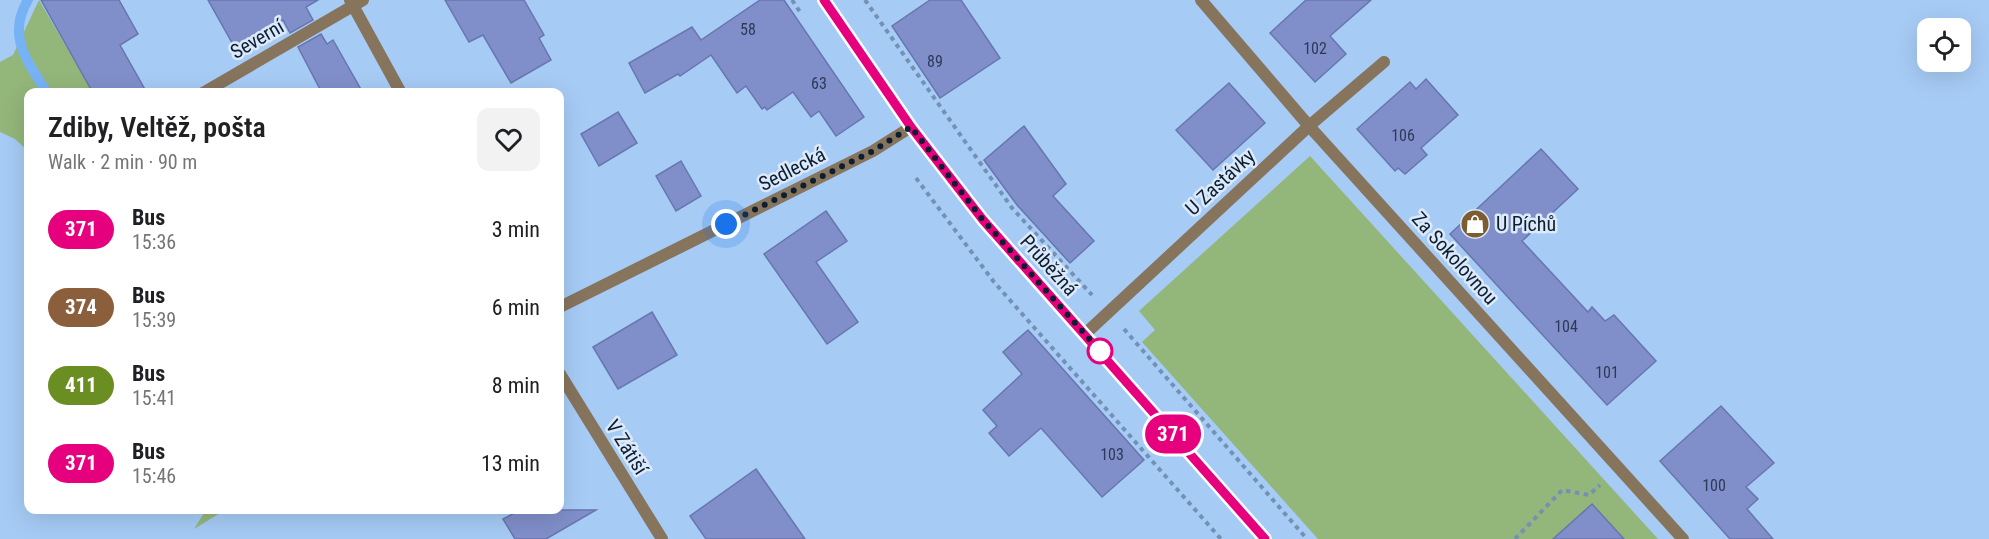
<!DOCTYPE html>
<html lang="en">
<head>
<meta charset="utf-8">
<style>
	body { margin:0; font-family:"Roboto Condensed",sans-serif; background:#f2f2f2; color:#202124; height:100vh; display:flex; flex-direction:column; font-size:22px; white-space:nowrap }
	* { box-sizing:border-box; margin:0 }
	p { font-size:20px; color:#757577 }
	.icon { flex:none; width:33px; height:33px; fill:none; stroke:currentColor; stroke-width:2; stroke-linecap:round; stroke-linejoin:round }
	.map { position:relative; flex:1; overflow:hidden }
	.sheet { position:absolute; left:24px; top:88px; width:540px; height:426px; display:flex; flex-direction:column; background:#fff; border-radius:12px; box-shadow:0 6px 24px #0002 }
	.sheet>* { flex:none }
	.badge { padding:0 12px; border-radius:20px; font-size:21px; line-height:39px }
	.controls { position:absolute; left:1917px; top:18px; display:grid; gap:12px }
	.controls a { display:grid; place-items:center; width:54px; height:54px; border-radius:12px; background:#fff; box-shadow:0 6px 24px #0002; font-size:30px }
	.you { position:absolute; width:30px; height:30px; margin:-15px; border:4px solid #fff; border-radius:50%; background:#1a73e8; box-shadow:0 0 0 9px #1a73e833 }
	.map>.badge { position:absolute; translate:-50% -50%; box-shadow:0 0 0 3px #fff }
	.round { display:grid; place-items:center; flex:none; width:63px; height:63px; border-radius:12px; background:#f2f2f2 }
	.overview { display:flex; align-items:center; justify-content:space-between; height:102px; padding:0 24px }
	h1 { font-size:28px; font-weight:600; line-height:45px }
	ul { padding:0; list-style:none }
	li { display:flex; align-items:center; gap:18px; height:78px; padding:0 24px }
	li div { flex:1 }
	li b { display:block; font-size:22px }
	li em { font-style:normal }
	li .badge { min-width:66px; font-weight:700; text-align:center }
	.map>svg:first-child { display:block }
	.green { fill:#93b67a }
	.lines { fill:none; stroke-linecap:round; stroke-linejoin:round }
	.stream { stroke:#77b2f5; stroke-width:10 }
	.building { fill:#808fca; stroke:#6876af; stroke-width:1.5 }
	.path { stroke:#7391b4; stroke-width:4; stroke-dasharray:4.5 4.5; stroke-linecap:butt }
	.minor { stroke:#86745d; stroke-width:12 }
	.tertiary { stroke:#86745d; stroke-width:12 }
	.line-casing { stroke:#fff; stroke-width:14 }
	.line { stroke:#e6007e; stroke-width:9 }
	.walk { stroke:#0d1e31; stroke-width:6; stroke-dasharray:0 10.8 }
	.stop-dot { fill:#fff; stroke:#e6007e; stroke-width:3 }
	.labels { text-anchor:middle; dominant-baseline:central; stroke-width:5; stroke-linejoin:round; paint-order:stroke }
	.number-label { font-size:16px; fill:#2a3a57 }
	.street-label { font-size:20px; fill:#0d1e31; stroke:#dbe9fa }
	.poi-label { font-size:20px; fill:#0d1e31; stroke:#dbe9fa; text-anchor:start }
</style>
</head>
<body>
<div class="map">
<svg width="1989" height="539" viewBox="0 0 1989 539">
	<rect width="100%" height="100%" fill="#a6cbf5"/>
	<g class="green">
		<polygon points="39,0 93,93 28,93 28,151 15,139 0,132 0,62 13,55"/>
		<polygon points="1310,156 1658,539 1624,539 1592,504 1553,539 1318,539 1142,342 1155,330 1139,311"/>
		<polygon points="206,510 225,510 194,529"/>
	</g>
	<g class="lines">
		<path class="stream" d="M28,0C6,36 28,62 47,93"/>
	</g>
	<g class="building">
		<polygon points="41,0 119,0 138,34 120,45 147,93 93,93"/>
		<polygon points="208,0 318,0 306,7 313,20 290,33 283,20 235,48"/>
		<polygon points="445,0 524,0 544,35 539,38 551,60 511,83 483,35 469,42"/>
		<polygon points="760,0 784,0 864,117 836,136 819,111 811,117 793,92 767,110 765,107 762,109 746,86 737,93 711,55 680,76 678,74 645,93 629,63 692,27 701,40"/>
		<polygon points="930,0 961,0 1000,58 940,98 892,26"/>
		<polygon points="1306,0 1371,0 1330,36 1346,54 1315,82 1270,33"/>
		<polygon points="321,34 327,44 333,40 363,93 322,93 298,47"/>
		<polygon points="1426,79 1458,115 1421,148 1427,155 1405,174 1398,168 1395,171 1357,129 1410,82 1416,89"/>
		<polygon points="1229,83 1265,123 1213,170 1176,130"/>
		<polygon points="618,112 637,143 599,166 581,134"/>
		<polygon points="1024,126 1066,184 1053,196 1094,241 1070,263 1017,205 984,160"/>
		<polygon points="1541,149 1578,189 1522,241 1588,312 1592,307 1605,321 1614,315 1656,361 1607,405 1450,234"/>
		<polygon points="681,161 701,196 676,211 656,176"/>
		<polygon points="826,211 847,241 816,262 858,322 827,344 764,254"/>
		<polygon points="652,312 677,355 618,389 593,347"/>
		<polygon points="1028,330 1144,460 1102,497 1041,428 1009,456 989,433 997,426 983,410 1022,374 1003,352"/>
		<polygon points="1721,406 1774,463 1746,487 1758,499 1747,509 1773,539 1730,539 1660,461"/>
		<polygon points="756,469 805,539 706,539 690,516"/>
		<polygon points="1592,504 1624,539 1553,539"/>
		<polygon points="520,510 596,510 546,539 515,539 503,519"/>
	</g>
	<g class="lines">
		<g class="path">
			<polyline points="792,0 800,12"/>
			<polyline points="865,0 1012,208 1092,295"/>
			<polyline points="916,178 994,282 1221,539"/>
			<polyline points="1124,329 1307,539"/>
			<polyline points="1515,539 1562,490 1589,495 1600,485"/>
		</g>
		<g class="minor">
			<polyline points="350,0 401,93"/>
			<polyline points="1201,0 1309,126 1683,539"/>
			<polyline points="203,93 363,0"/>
			<polyline points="560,307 873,151 911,127"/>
			<polyline points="1085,334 1309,126 1384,62"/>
			<polyline points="560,374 662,539"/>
		</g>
		<polyline class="tertiary" points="824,0 911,127 983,220 1265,539"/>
	</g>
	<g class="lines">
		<g class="line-casing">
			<polyline id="line" points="824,0 911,127 983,220 1265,539"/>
		</g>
		<use href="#line" class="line"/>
		<polyline class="walk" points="726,224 873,151 911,127 983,220 1100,351"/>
	</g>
	<defs>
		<g id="shop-disc" transform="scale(1.5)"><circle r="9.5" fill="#7c5c31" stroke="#dbe9fa"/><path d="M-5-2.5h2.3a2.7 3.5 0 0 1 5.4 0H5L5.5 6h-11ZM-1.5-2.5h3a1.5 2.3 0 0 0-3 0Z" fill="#fff"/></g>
	</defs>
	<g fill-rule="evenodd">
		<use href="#shop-disc" x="1475" y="224"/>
	</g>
	<circle class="stop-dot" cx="1100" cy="351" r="12"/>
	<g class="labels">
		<g class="number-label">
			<text x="748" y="29">58</text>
			<text x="1315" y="48">102</text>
			<text x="935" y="61">89</text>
			<text x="819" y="83">63</text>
			<text x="1403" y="135">106</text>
			<text x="1566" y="326">104</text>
			<text x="1607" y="372">101</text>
			<text x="1112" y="454">103</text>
			<text x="1714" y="485">100</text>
		</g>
		<g class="street-label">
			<text transform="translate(257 39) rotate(-30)">Severní</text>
			<text transform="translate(792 169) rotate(-27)">Sedlecká</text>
			<text transform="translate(1220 182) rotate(-43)">U Zastávky</text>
			<text transform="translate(1455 258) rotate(48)">Za Sokolovnou</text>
			<text transform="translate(1049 265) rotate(48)">Průběžná</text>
			<text transform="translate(627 447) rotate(58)">V Zátiší</text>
		</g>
		<g class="poi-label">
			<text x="1496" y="224">U Píchů</text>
		</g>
	</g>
</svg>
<div class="controls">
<a><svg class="icon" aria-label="locate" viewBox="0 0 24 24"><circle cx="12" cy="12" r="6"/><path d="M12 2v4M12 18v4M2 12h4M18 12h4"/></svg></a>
</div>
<div class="you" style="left:726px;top:224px"></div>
<b class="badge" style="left:1173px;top:434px;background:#e6007e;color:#fff">371</b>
<section class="sheet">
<div class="overview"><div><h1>Zdiby, Veltěž, pošta</h1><p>Walk · 2 min · 90 m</p></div><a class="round"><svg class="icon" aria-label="heart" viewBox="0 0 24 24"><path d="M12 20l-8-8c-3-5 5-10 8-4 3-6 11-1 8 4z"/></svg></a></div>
<ul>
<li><span class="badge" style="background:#e6007e;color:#fff">371</span><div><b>Bus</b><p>15:36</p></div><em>3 min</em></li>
<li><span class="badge" style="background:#8b5e3c;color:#fff">374</span><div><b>Bus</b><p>15:39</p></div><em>6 min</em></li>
<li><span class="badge" style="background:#6b8e23;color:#fff">411</span><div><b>Bus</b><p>15:41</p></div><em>8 min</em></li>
<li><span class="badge" style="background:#e6007e;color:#fff">371</span><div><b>Bus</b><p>15:46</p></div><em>13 min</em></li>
</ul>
</section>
</div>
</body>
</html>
